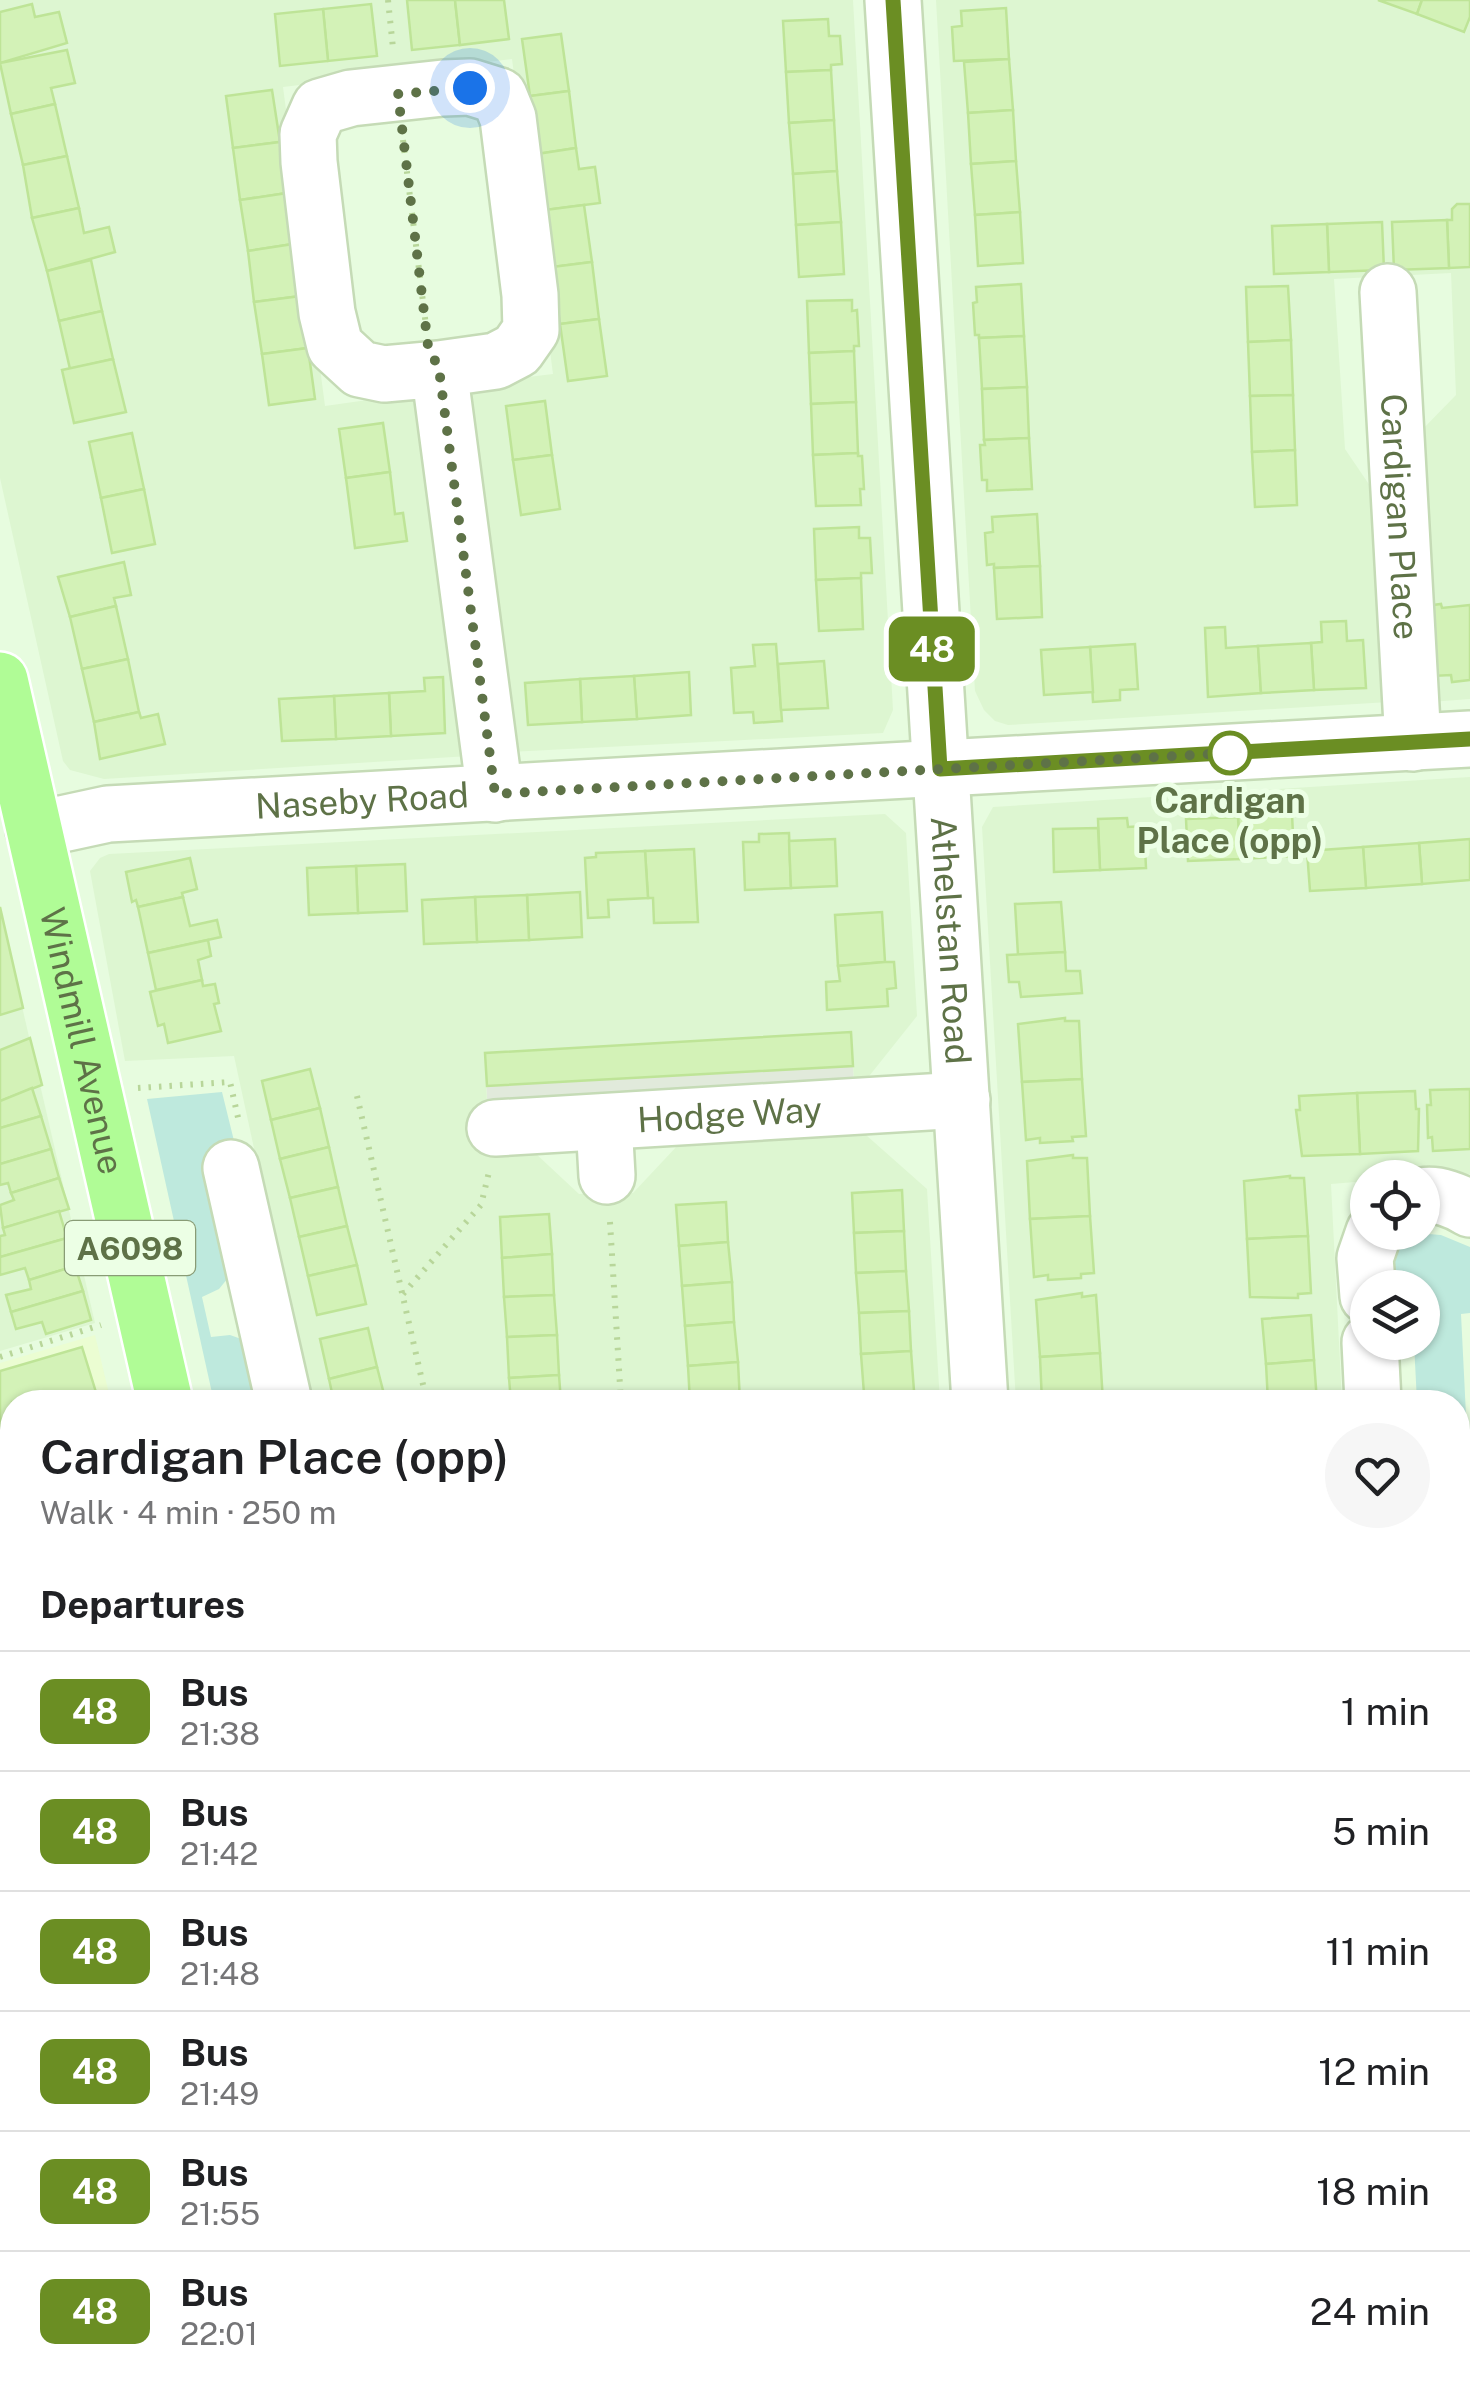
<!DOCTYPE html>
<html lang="en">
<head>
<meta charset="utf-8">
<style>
	body { margin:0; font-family:"Public Sans",sans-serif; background:#f6f6f6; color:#202124; height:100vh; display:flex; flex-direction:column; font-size:38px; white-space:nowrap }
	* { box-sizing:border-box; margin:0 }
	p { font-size:32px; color:#757577 }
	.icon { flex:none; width:55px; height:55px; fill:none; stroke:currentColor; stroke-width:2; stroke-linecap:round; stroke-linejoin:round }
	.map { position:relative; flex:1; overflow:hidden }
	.drawer { position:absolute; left:0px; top:1390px; width:1470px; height:1002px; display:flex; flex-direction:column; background:#fff; border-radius:40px 40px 0 0; box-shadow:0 2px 8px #0004 }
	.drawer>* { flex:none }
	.badge { padding:0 20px; border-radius:15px; font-size:35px; line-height:65px }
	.fabs { position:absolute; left:1350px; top:1160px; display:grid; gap:20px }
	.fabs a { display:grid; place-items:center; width:90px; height:90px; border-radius:50%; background:#fff; box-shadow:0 2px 8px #0004; font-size:50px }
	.you { position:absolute; width:50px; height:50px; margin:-25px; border:8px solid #fff; border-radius:50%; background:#1a73e8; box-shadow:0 0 0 15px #1a73e833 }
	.map>.badge { position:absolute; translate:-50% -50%; box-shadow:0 0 0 5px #fff }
	h2 { padding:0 40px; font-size:38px; line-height:90px }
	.round { display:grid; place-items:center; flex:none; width:105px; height:105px; border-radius:52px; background:#f6f6f6 }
	.overview { display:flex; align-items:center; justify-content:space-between; height:170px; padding:0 40px }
	h1 { font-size:48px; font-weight:600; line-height:75px }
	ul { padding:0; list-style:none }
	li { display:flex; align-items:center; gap:30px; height:120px; padding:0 40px; border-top:2px solid #e0e0e0 }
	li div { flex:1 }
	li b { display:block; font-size:38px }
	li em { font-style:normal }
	li .badge { min-width:110px; font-weight:700; text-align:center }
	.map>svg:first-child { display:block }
	.residential { fill:#ddf6d1 }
	.commercial { fill:#ebfdd2 }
	.industrial { fill:#e1eadb }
	.green { fill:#bee9dd }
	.building { fill:#d3f2b7; stroke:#bee497; stroke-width:2.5 }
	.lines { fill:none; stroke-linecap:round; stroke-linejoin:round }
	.minor-casing { stroke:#c5dbb6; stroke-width:60 }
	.major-casing { stroke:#fff; stroke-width:60 }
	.path { stroke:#b8d69a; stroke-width:6; stroke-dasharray:2.5 8; stroke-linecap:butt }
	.minor { stroke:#fff; stroke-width:55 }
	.major { stroke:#b0fc96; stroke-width:55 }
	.line-casing { stroke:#fff; stroke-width:22 }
	.line { stroke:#6b8e23; stroke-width:15 }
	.walk { stroke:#5e7247; stroke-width:10; stroke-dasharray:0 18 }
	.stop-dot { fill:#fff; stroke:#6b8e23; stroke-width:5 }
	.labels { text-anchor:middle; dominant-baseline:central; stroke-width:10; stroke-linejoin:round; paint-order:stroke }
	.shield { fill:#ecffe5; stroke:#899c76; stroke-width:2.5 }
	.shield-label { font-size:32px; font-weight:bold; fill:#5e7247 }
	.street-label { font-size:35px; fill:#5e7247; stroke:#ecffe5 }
	.stop-label { font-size:35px; font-weight:bold; fill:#5e7247; stroke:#ecffe5 }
</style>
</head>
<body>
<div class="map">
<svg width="1470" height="2391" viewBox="0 0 1470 2391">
	<rect width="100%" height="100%" fill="#e7fcdf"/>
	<g class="residential">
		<polygon points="0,0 853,0 893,710 883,733 509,752 465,394 480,383 553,374 512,59 283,87 325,406 403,395 416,398 469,756 104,779 70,770 63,761 0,478"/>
		<polygon points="936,0 1470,0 1470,699 1430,702 1416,436 1456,395 1451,273 1334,279 1345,449 1383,505 1389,702 1008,725 995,721 984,710 975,691"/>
		<polygon points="1470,777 1470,1174 1368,1178 1367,1181 1331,1184 1342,1402 1016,1402 982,827 993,807"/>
		<polygon points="885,814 906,833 917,1016 866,1080 854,1081 851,1033 485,1053 489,1154 534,1152 579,1194 633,1193 678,1145 866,1135 927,1189 940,1402 309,1402 234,1056 125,1061 90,871 100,858 109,854"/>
		<polygon points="0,911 95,1323 0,1351"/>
		<polygon points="12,1616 12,1757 0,1761 0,1619"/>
		<polygon points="1470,1671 1470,2014 1458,2015 1458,1672"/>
		<polygon points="0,1886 12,1926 12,2380 92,2380 84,2391 0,2391"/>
		<polygon points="1458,2091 1470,2091 1470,2360 1458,2374"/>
		<polygon points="450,2380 945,2380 945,2391 448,2391"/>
		<rect x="1021" y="2380" width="400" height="11"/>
	</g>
	<polygon class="commercial" points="95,1335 111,1402 12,1402 12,1616 0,1619 0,1363"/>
	<polygon class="industrial" points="851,1032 856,1119 489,1141 485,1053"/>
	<g class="green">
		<polygon points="222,1092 236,1149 228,1278 219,1289 202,1297 211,1337 230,1335 244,1340 264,1402 214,1402 147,1099"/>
		<polygon points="1415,1233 1441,1235 1470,1247 1470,1313 1461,1314 1470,1496 1470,1604 1458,1610 1458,1402 1417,1402 1414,1343 1422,1342 1422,1288 1411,1287 1410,1284 1380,1285 1390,1251"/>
		<polygon points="230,2380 257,2383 259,2391 216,2391"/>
	</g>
	<g class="building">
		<polygon points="407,0 455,0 460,45 412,50"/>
		<polygon points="455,0 504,0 509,39 460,45"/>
		<polygon points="1378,0 1422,0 1417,14"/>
		<polygon points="1422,0 1470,0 1470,17 1464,32 1417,14"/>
		<polygon points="32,4 35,17 59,12 67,43 0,63 0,12"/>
		<polygon points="371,4 377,56 328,61 323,9"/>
		<polygon points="1006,8 1009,59 954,61 952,27 962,26 961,11"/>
		<polygon points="323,9 328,61 280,66 275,14"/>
		<polygon points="828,19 829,36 840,36 842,64 831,65 831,70 786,72 783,21"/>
		<polygon points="561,34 569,91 530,96 522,39"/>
		<polygon points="67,50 75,83 51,88 55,104 11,114 0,63"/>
		<polygon points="1009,59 1013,110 968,113 964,62"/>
		<polygon points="831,70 834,120 789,123 786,72"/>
		<polygon points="272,90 280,142 233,148 226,96"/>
		<polygon points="569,91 576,148 537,154 530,96"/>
		<polygon points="55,104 67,156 23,165 11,114"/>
		<polygon points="1013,110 1016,161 971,164 968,113"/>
		<polygon points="834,120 837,171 793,174 789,123"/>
		<polygon points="280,142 287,193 240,200 233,148"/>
		<polygon points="576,148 579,169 595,167 600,203 545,210 537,154"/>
		<polygon points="67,156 79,208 32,218 23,165"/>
		<polygon points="1016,161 1020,212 975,215 971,164"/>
		<polygon points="837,171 841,222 796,225 793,174"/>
		<polygon points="287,193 293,244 248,251 240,200"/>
		<polygon points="1457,204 1470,204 1470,267 1449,268 1447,220 1452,220 1452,209"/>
		<polygon points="584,205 592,262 552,267 545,210"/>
		<polygon points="79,208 84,233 109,227 115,252 47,271 32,218"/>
		<polygon points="1020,212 1023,263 978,266 975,215"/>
		<polygon points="1447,220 1449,268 1394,270 1392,222"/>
		<polygon points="841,222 844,274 799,277 796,225"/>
		<polygon points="1382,222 1384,270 1329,272 1327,224"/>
		<polygon points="1327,224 1329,272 1274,274 1272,226"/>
		<polygon points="293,244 301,296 254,302 248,251"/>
		<polygon points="91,260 102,311 59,321 47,271"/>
		<polygon points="592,262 599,319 560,324 552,267"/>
		<polygon points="1021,284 1024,336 979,338 979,335 975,335 973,303 977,302 976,287"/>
		<polygon points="1288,286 1291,340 1248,342 1246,287"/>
		<polygon points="301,296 308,348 262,354 254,302"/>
		<polygon points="852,300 852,311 857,310 859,346 854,346 854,351 809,353 807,301"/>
		<polygon points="102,311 113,359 70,369 59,321"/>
		<polygon points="599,319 607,376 568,381 560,324"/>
		<polygon points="1024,336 1027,387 982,389 979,338"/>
		<polygon points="1291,340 1293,395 1250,396 1248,342"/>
		<polygon points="308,348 315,399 269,405 262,354"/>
		<polygon points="854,351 856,402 811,404 809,353"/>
		<polygon points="113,359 126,412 74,423 62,370"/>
		<polygon points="1027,387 1029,438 984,440 982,389"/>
		<polygon points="1293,395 1295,450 1252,452 1250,396"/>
		<polygon points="545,401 552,455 513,460 506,406"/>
		<polygon points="856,402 858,453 813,455 811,404"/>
		<polygon points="383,423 390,472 346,478 339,429"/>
		<polygon points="132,433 144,489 101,498 89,442"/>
		<polygon points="1029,438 1032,489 987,491 987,480 982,480 980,445 985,445 984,440"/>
		<polygon points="1295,450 1297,505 1255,507 1252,452"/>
		<polygon points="858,453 858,456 862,456 864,489 860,489 861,505 816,506 813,455"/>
		<polygon points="552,455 560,509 521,515 513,460"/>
		<polygon points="390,472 395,514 403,513 407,541 355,548 346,478"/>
		<polygon points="144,489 155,544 112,553 101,498"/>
		<polygon points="1037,514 1040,566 994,568 994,564 987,565 985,533 993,532 992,517"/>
		<polygon points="859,527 859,538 870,538 872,573 861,573 861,578 816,580 814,529"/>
		<polygon points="124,562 131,595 114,598 116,606 70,617 58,577"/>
		<polygon points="1040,566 1042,617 997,619 994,568"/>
		<polygon points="861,578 863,629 819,631 816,580"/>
		<polygon points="1441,604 1442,608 1470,605 1470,680 1452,682 1451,675 1432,676 1425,606"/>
		<polygon points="116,606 128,659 82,669 70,617"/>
		<polygon points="1346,621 1347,641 1363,640 1366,688 1314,690 1311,643 1322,642 1321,622"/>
		<polygon points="1225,627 1226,648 1258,646 1261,693 1208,697 1205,628"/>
		<polygon points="1311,643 1314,690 1261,693 1258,646"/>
		<polygon points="776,644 782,721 754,723 753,712 734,713 731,668 755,666 753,645"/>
		<polygon points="1135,644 1138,689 1120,690 1120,700 1093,702 1090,647"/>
		<polygon points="1090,647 1093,692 1044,695 1041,650"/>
		<polygon points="128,659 139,712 94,722 82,669"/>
		<polygon points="824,661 828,708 781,710 778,664"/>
		<polygon points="689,672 691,715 637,719 634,676"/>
		<polygon points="634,676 637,719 582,722 580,679"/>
		<polygon points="443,677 445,733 391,736 389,693 425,691 424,678"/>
		<polygon points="580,679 582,722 528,725 525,683"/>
		<polygon points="389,693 391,736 336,739 334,696"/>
		<polygon points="334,696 336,739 282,741 279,699"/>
		<polygon points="139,712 141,718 158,714 165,744 100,759 94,722"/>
		<polygon points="1292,814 1294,856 1240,859 1238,817"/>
		<polygon points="1238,817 1240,859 1188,861 1186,819"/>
		<polygon points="1127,818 1128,827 1144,826 1146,868 1100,870 1098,819"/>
		<polygon points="1098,828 1100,870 1054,872 1053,829"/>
		<polygon points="789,833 791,888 745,890 743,842 759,842 759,834"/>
		<polygon points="835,839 837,886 791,888 789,841"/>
		<polygon points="1470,839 1470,880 1422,884 1419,843"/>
		<polygon points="1419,843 1422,884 1366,888 1363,847"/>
		<polygon points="1363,847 1366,888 1310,891 1307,851"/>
		<polygon points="694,849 698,922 654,923 653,898 648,898 645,851"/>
		<polygon points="645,851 648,898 608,900 609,917 588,918 585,858 596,857 596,853"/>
		<polygon points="190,858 197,889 182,893 183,897 138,907 136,900 132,902 126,872"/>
		<polygon points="405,864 407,911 358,913 356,866"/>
		<polygon points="356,866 358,913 309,915 307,868"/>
		<polygon points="580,892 582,937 529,940 527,895"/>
		<polygon points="527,895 529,940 477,942 475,897"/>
		<polygon points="183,897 190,926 217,920 221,937 148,953 138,907"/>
		<polygon points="475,897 477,942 424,944 422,900"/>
		<polygon points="1061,902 1065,952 1018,955 1015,904"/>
		<polygon points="0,907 23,1008 0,1015"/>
		<polygon points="882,912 885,962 838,966 835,915"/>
		<polygon points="208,940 211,956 198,960 202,980 156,990 148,953"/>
		<polygon points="1065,952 1066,971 1080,971 1082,993 1021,997 1019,982 1009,982 1007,955"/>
		<polygon points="885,962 894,962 896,988 887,989 888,1006 827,1010 826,982 840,981 838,966"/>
		<polygon points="202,980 203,986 215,984 219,1003 214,1004 221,1031 168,1043 164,1024 158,1026 150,992"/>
		<polygon points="1065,1018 1065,1021 1079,1021 1082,1079 1022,1082 1018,1024"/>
		<polygon points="851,1032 853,1066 487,1086 485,1053"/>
		<polygon points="30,1038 42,1085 0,1101 0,1050"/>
		<polygon points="310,1069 320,1108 271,1120 262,1081"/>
		<polygon points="1082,1079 1086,1136 1072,1137 1073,1141 1040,1143 1040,1138 1026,1140 1022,1082"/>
		<polygon points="32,1088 41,1116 0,1128 0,1101"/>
		<polygon points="1470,1089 1470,1149 1433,1151 1432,1137 1428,1138 1427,1105 1431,1105 1430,1090"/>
		<polygon points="1415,1091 1416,1109 1419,1109 1418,1151 1360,1154 1357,1093"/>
		<polygon points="1357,1093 1360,1154 1302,1156 1296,1110 1300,1110 1299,1096"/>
		<polygon points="320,1108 329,1147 280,1159 271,1120"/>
		<polygon points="41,1116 51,1149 0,1164 0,1128"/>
		<polygon points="329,1147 338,1187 290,1198 280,1159"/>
		<polygon points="51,1149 59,1178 11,1193 8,1183 0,1185 0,1164"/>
		<polygon points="1073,1155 1073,1158 1087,1158 1090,1216 1030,1219 1027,1161"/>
		<polygon points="1290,1176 1290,1178 1304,1178 1308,1236 1247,1239 1244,1181"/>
		<polygon points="59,1178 69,1209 3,1228 0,1205 14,1200 11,1193"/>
		<polygon points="338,1187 347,1226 299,1237 290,1198"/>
		<polygon points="902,1190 904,1231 854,1233 852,1193"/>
		<polygon points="726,1202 728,1242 679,1246 676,1205"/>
		<polygon points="59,1211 67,1238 0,1257 0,1236 5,1235 3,1228"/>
		<polygon points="549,1214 552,1254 502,1258 500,1217"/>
		<polygon points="1090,1216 1094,1273 1081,1274 1081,1278 1048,1280 1048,1275 1034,1277 1030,1219"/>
		<polygon points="347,1226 357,1265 308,1276 299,1237"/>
		<polygon points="904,1231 906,1271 856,1273 854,1233"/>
		<polygon points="1308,1236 1311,1293 1298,1294 1298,1298 1250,1297 1247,1239"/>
		<polygon points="67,1238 75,1266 29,1280 25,1268 0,1275 0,1257"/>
		<polygon points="728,1242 732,1282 682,1286 679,1246"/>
		<polygon points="552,1254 554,1295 504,1297 502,1258"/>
		<polygon points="357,1265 366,1304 317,1315 308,1276"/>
		<polygon points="75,1266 83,1291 11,1312 6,1295 31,1289 29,1280"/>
		<polygon points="906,1271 909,1311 859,1313 856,1273"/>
		<polygon points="732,1282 734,1322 685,1326 682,1286"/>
		<polygon points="83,1291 91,1320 46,1334 42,1322 16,1329 11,1312"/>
		<polygon points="1082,1293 1082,1297 1096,1295 1100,1353 1040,1357 1036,1300"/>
		<polygon points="554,1295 557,1335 507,1337 504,1297"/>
		<polygon points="909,1311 911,1351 861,1354 859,1313"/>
		<polygon points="1311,1315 1314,1360 1266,1364 1262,1319"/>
		<polygon points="734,1322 738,1362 688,1366 685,1326"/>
		<polygon points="368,1328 377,1367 329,1379 320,1339"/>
		<polygon points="557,1335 559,1375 509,1378 507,1337"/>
		<polygon points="82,1347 99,1402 12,1402 12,1464 0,1468 0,1371"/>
		<polygon points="911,1351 914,1391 864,1394 861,1354"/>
		<polygon points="1100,1353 1103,1402 1042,1402 1040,1357"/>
		<polygon points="1314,1360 1317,1402 1268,1402 1266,1364"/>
		<polygon points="738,1362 740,1402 690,1402 688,1366"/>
		<polygon points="377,1367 386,1402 334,1402 329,1379"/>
		<polygon points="559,1375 561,1402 511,1402 509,1378"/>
		<polygon points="914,1391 914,1402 864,1402 864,1394"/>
		<polygon points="12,1685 12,1727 1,1689"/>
		<polygon points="0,1686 12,1727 12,1757 0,1761"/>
		<polygon points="1470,1698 1470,1739 1458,1739 1458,1699"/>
		<polygon points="1470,1886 1470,1981 1458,1981 1458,1887"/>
		<polygon points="1470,2115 1470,2186 1458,2187 1458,2116"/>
		<polygon points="12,2315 12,2352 0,2343 0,2332"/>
		<polygon points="0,2343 12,2352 12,2380 23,2380 15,2391 0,2389"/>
		<polygon points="485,2380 534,2380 534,2383 485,2384"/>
		<polygon points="869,2380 919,2380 919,2387 869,2388"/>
		<polygon points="1047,2380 1103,2380 1103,2384 1048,2384"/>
		<polygon points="1392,2381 1393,2391 1358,2391 1357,2384"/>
		<rect x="1048" y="2384" width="71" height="7"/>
		<polygon points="919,2387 919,2391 856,2391 856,2388"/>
	</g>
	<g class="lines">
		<g class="minor-casing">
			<g id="minor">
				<path id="s1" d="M893,0L980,1402"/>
				<path id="s2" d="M1388,292L1413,743"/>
				<polyline points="439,369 384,374 360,369 335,346 327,313 309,162 308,134 320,107 351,98 443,88 470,87 499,96 508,118 530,295 531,330 517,350 496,361 439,369 495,794"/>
				<path id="s3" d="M34,830L108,814L1470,739"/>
				<polyline points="604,1122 607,1176"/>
				<path id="s4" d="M495,1128L962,1100"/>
				<polyline points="231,1168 284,1402"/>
				<path d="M1422,1196C1438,1193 1457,1201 1470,1209"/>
				<polyline points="1368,1296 1365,1258 1374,1232"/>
				<polyline points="1370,1342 1373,1402"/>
				<polyline points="0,1488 12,1484"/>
				<polyline points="0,1549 9,1580 12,1579"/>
				<polyline points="1458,1642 1470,1638"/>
				<polyline points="0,1823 12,1865"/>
				<polyline points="1458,2051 1470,2050"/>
				<polyline points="0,2083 8,2081 12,2074"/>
				<polyline points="984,2380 984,2391"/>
				<polyline points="417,2391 418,2380"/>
			</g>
		</g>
		<g class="major-casing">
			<g id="major">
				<path id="s5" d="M0,680L165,1402"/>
				<polyline points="161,2391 170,2380"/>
				<polyline points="303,2391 304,2380"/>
			</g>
		</g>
		<g class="path">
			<polyline points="388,0 393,48"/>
			<polyline points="403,140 426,326"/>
			<polyline points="138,1088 230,1082 239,1122"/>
			<polyline points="357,1096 427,1402"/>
			<polyline points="610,1222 621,1402"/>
			<polyline points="403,1294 481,1205 489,1172"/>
			<polyline points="0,1357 101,1325"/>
		</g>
		<use href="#minor" class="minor"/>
		<use href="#major" class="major"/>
	</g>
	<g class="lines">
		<g class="line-casing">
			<polyline id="line" points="893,0 940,769 1470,739"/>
		</g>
		<use href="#line" class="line"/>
		<polyline class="walk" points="470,88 398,94 428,346 439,369 495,794 1230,753"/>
	</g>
	<circle class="stop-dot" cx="1230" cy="753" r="20"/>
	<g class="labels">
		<rect class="shield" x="65" y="1221" width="130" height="54" rx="8"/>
		<g class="shield-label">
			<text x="130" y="1248">A6098</text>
		</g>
		<g class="street-label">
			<text stroke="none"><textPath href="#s2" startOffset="225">Cardigan Place</textPath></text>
			<text stroke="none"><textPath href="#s3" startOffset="330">Naseby Road</textPath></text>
			<text stroke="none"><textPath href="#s1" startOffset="942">Athelstan Road</textPath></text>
			<text stroke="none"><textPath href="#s5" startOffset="370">Windmill Avenue</textPath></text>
			<text stroke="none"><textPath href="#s4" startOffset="235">Hodge Way</textPath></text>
		</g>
		<g class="stop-label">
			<text x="1230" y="800">Cardigan<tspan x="1230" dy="40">Place (opp)</tspan></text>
		</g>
	</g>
</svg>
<div class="fabs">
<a><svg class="icon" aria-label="locate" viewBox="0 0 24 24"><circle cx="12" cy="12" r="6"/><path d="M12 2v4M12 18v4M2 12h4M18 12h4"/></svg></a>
<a><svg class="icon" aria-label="layers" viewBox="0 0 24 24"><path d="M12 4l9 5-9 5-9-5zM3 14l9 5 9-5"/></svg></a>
</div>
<div class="you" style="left:470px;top:88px"></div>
<b class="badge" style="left:932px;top:649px;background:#6b8e23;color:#fff">48</b>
<section class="drawer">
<div class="overview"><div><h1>Cardigan Place (opp)</h1><p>Walk · 4 min · 250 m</p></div><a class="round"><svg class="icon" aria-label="heart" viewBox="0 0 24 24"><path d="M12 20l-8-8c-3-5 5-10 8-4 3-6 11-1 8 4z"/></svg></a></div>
<h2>Departures</h2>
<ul>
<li><span class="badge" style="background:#6b8e23;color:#fff">48</span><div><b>Bus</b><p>21:38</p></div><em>1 min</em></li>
<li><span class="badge" style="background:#6b8e23;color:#fff">48</span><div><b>Bus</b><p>21:42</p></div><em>5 min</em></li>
<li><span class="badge" style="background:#6b8e23;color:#fff">48</span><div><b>Bus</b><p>21:48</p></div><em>11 min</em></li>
<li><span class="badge" style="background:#6b8e23;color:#fff">48</span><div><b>Bus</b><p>21:49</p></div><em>12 min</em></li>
<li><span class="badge" style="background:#6b8e23;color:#fff">48</span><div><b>Bus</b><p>21:55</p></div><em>18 min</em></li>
<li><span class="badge" style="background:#6b8e23;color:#fff">48</span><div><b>Bus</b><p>22:01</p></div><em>24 min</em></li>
</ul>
</section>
</div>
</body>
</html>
